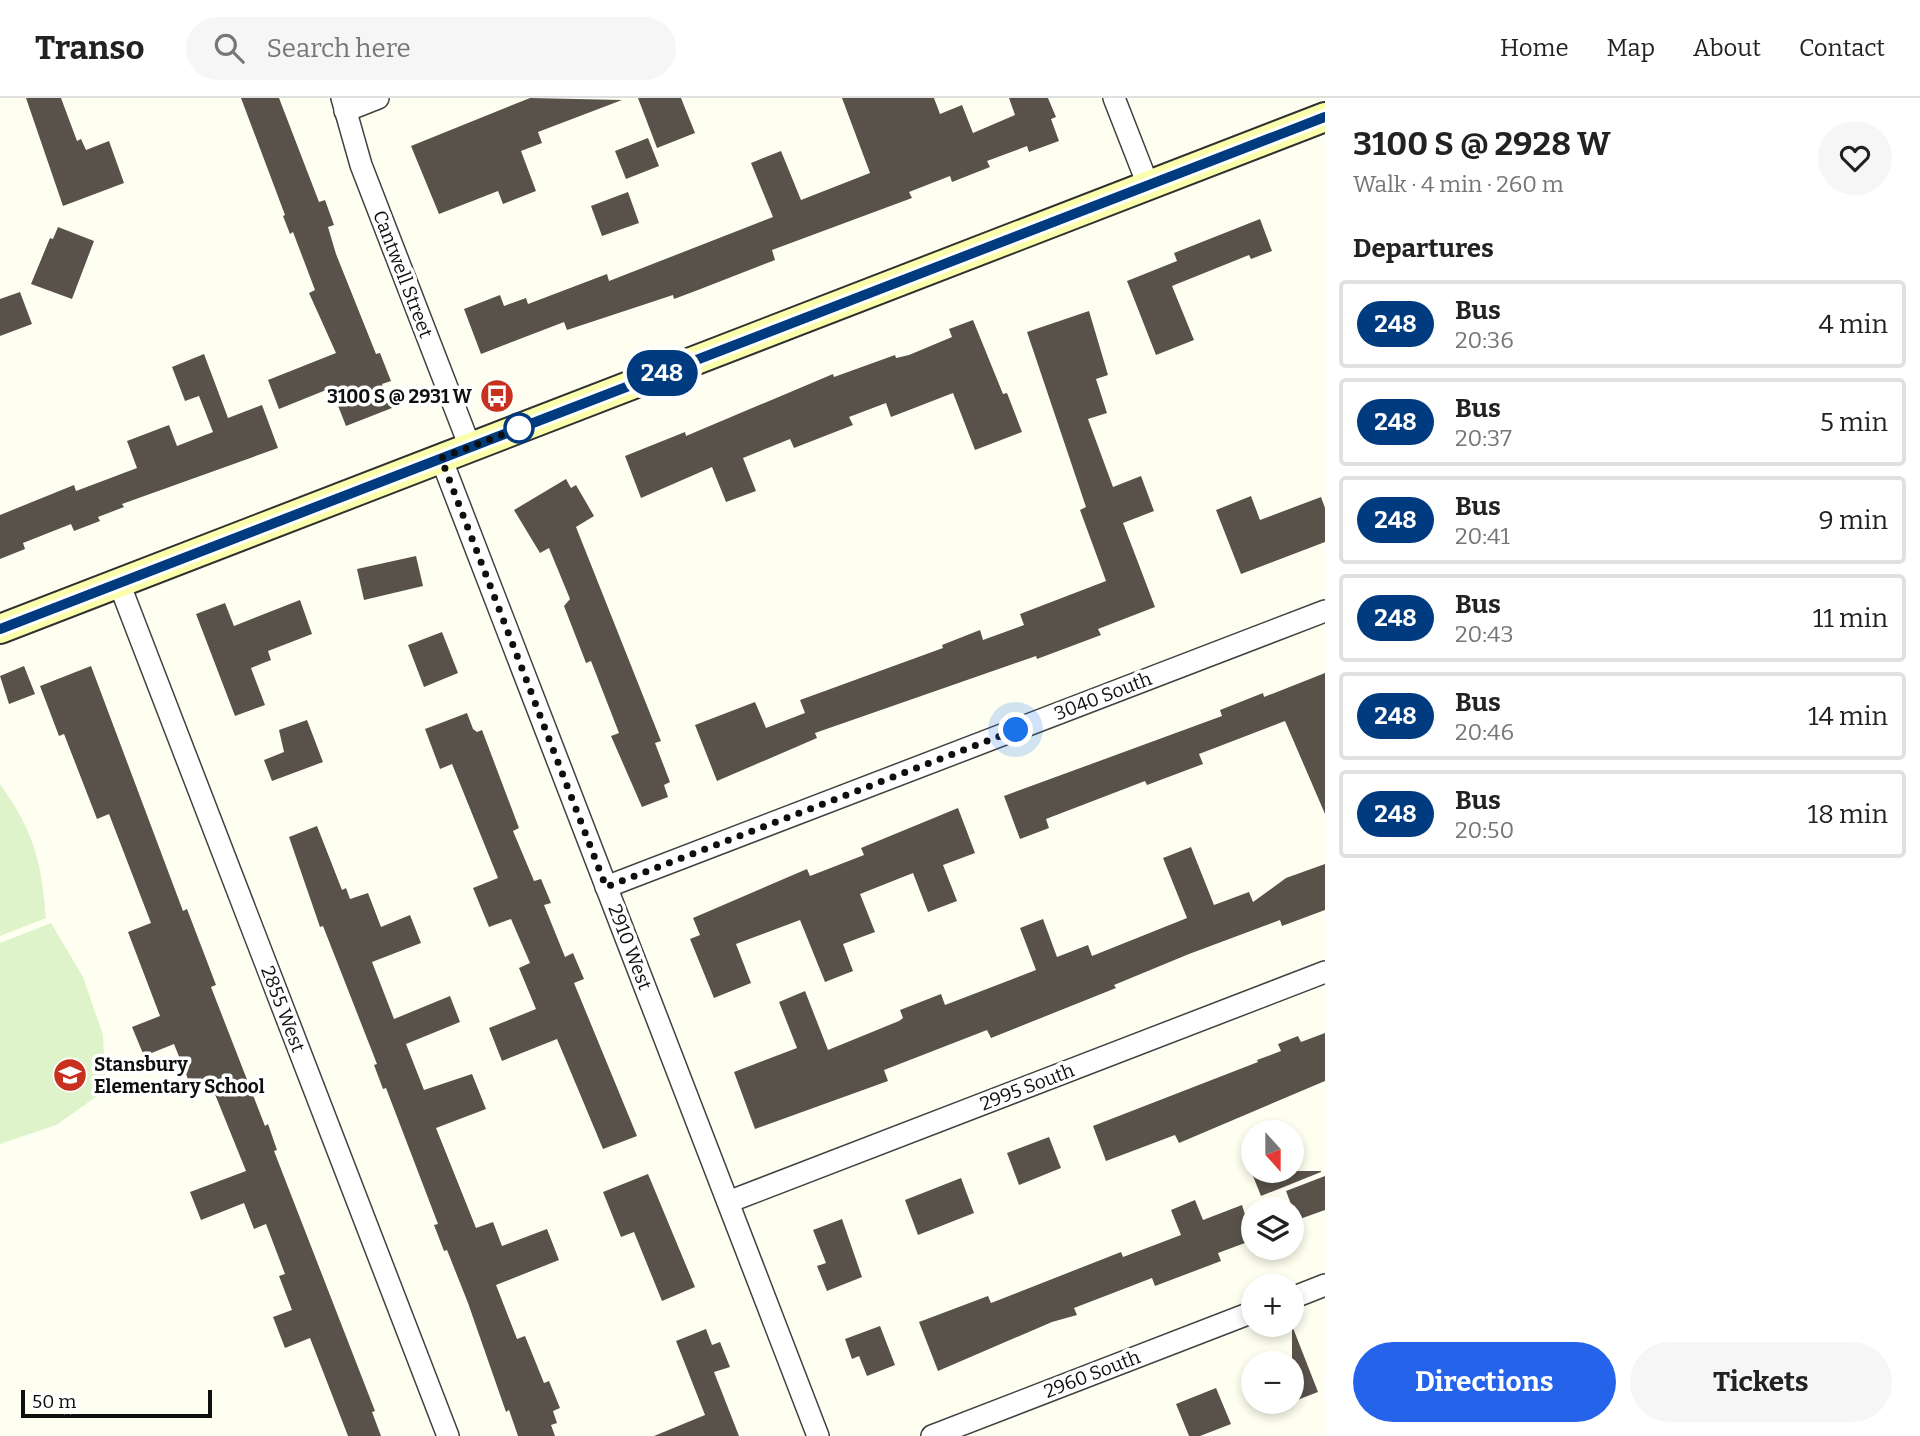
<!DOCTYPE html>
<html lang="en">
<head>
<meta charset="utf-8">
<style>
	body { margin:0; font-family:Bitter,serif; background:#f6f6f6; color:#222; height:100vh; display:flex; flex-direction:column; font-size:26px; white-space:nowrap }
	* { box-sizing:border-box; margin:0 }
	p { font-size:23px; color:#767676 }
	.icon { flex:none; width:38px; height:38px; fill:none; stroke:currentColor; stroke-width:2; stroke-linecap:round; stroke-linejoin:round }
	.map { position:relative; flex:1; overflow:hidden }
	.panel { display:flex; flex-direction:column; background:#fff; width:595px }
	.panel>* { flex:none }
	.badge { padding:0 14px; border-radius:23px; font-size:24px; line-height:46px }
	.needle { width:46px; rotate:159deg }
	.tools { position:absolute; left:1241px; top:1022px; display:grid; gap:14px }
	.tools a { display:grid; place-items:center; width:63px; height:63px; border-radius:50%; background:#fff; box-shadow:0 4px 10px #0003; font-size:35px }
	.scale { position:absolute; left:21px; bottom:18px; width:191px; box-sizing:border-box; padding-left:7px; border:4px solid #0f0f0f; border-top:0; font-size:19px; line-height:24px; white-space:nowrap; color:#0f0f0f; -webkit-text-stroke:5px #fff; paint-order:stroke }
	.you { position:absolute; width:35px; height:35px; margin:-18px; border:5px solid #fff; border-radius:50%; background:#1a73e8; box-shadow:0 0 0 10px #1a73e833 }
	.map>.badge { position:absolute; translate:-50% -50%; box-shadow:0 0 0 4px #fff }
	h2 { padding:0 28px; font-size:26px; line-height:63px }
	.round { display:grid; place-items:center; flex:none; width:74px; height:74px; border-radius:37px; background:#f6f6f6 }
	.head { display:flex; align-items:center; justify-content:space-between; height:119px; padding:0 28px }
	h1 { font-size:33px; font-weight:700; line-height:52px }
	.primary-button { display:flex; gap:14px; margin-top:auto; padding:14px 28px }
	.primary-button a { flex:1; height:80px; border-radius:42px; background:#2563eb; color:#fff; font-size:28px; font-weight:700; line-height:80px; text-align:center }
	.primary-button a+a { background:#f6f6f6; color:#222 }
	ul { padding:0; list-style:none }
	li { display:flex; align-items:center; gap:21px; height:88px; margin:0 14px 10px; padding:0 14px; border:4px solid #e0e0e0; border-radius:7px }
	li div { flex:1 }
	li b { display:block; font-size:26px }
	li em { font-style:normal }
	li .badge { min-width:77px; font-weight:700; text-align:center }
	header { display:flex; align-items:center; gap:42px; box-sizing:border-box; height:98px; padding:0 35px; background:#fff; border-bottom:2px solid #e0e0e0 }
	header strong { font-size:33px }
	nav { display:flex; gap:38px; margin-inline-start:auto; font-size:24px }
	.search { width:490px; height:63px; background:#f6f6f6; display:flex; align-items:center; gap:18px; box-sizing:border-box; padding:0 24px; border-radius:38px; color:#767676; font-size:26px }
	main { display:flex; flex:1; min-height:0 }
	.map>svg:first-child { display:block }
	.pitch { fill:#def3ca }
	.building { fill:#59524b }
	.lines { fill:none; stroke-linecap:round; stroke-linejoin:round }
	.street-casing { stroke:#424242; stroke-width:24 }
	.secondary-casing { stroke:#313131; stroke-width:32 }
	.street { stroke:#fff; stroke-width:21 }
	.secondary { stroke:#fbffac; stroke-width:28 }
	.line-casing { stroke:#fff; stroke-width:16 }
	.line { stroke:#003b80; stroke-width:10 }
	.walk { stroke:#0f0f0f; stroke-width:7; stroke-dasharray:0 12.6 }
	.stop-dot { fill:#fff; stroke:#003b80; stroke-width:3.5 }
	.labels { text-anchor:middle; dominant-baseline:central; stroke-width:7; stroke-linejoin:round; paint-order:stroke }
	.street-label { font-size:19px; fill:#0f0f0f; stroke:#fff }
	.poi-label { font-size:19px; font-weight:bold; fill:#0f0f0f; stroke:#fff; text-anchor:end }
</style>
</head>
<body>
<header>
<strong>Transo</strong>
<div class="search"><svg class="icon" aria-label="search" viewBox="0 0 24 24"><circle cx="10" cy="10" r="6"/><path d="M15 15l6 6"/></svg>Search here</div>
<nav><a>Home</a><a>Map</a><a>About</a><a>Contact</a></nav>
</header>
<main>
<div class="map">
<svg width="1325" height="1338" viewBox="0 0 1325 1338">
	<rect width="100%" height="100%" fill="#fffff1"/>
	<g class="pitch">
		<path d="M0,686C34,734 41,762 46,820L0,838Z"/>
		<polygon points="51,825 83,879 103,937 106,992 56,1027 0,1046 0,845"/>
	</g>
	<g class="building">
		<polygon points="26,0 61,0 77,43 81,41 86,52 109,43 124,85 63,108"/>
		<polygon points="241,0 279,0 319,104 325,102 334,127 328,129 336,156 376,256 380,255 391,283 382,286 392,310 346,328 331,290 279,311 268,282 336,255 309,195 315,192 293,134 290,136 283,118 285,117"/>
		<polygon points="530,0 622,2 538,34 542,45 521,53 536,93 503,106 498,93 439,116 411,48"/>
		<polygon points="638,0 681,0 695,35 657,50"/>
		<polygon points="842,0 934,0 940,16 962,7 973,35 1015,17 1009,0 1048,0 1056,19 1051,21 1059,43 1029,54 1027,48 987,63 990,69 952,84 950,78 909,94 912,100 772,152 775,162 698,192 674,201 673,197 567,232 564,224 481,256 464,211 500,197 504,208 526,200 528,206 607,176 609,183 773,119 751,65 781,53 801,102 870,75"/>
		<polygon points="648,40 659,68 626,81 615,53"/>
		<polygon points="628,94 639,125 602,138 591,108"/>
		<polygon points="1260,121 1272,153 1251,161 1249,157 1172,188 1194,242 1156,257 1127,183 1177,163 1174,155"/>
		<polygon points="58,129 94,143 72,201 31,186 50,140 53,141"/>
		<polygon points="20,194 32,226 0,238 0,201"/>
		<polygon points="1089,213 1108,277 1096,281 1107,315 1088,321 1113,389 1141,378 1154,413 1123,425 1155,509 1098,531 1101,537 1037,561 1036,558 815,635 817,640 717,683 695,627 755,604 766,630 805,615 800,602 943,550 942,547 980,532 983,542 1024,527 1020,516 1106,483 1080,412 1086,409 1027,234"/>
		<polygon points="973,222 1003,296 1007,295 1022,334 975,352 953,295 891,319 886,305 849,319 853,327 794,350 790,341 743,360 756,393 726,404 712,369 641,400 625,358 685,334 686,338 833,276 834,279 895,257 896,260 909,257 952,239 949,231"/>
		<polygon points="204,256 228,320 262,307 278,350 122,406 124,409 98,419 100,423 74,433 71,426 23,445 25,451 0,461 0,417 74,387 76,393 137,370 127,343 169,327 177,348 213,334 199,298 185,303 172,269"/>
		<polygon points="566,381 571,390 576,387 594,418 576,429 661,643 655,645 670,684 664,687 668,699 642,709 611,638 619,635 591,563 586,565 564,508 570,501 549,450 540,455 514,412"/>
		<polygon points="1251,398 1260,422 1321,399 1325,410 1325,444 1241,476 1216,412"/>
		<polygon points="416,458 423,488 364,502 357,471"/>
		<polygon points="300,502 312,536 268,553 271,562 251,570 265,607 235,618 196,516 225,505 234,528"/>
		<polygon points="442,534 458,575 424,589 408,547"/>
		<polygon points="24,568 35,596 9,606 0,578"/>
		<polygon points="91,568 183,813 187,811 216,887 211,889 265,1028 268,1026 277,1052 274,1053 375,1313 372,1314 381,1338 348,1338 310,1240 285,1250 273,1219 292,1212 279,1178 285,1176 266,1126 254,1131 244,1105 201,1122 190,1094 246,1073 208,979 190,986 174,946 144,958 132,929 160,918 128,834 151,825 109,716 97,721 64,636 59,638 40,588"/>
		<polygon points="1325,575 1325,716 1285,623 1199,656 1203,666 1147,687 1145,683 1046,721 1049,730 1020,741 1004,698 1222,618 1220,612 1263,595 1264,599"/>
		<polygon points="467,615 473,631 477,634 482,632 519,730 513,733 534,783 541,781 551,805 544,807 565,859 573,855 584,881 574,885 637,1038 603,1051 557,941 502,963 489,930 536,911 519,870 530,865 511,821 489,829 473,790 498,780 452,666 440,671 425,631"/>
		<polygon points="307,622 323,664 272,683 264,662 284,654 279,632"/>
		<polygon points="958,710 975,755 943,767 957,803 928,814 913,775 860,796 875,834 843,846 853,873 825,884 800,822 736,846 751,885 714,900 690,841 700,837 693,820 807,771 810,778 864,757 861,750"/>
		<polygon points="317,728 342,792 346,790 350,801 368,795 381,829 410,817 421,845 372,864 394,921 450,898 460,924 406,946 424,992 472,976 486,1011 436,1030 476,1130 493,1124 502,1148 547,1131 559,1162 496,1187 517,1241 525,1238 544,1285 549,1283 560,1310 553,1313 557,1325 551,1327 555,1338 518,1338 509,1312 506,1314 468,1205 447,1152 444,1153 434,1127 438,1126 386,990 383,991 374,967 377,966 323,828 320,829 289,739"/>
		<polygon points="1191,749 1214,807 1249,794 1253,804 1286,780 1325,766 1325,812 1282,828 1280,822 1189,856 1114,887 1116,890 991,940 987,932 884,972 888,983 755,1031 734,974 797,950 779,904 805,893 828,952 899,923 903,920 900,912 941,896 945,907 1036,872 1020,830 1043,821 1057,859 1088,847 1092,858 1187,820 1163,760"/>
		<polygon points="1325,935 1325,983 1179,1045 1175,1037 1106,1063 1093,1028 1258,964 1257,962 1281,953 1278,946 1298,938 1301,944"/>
		<polygon points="1049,1039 1061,1070 1019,1087 1007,1055"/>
		<polygon points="1251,1073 1321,1073 1321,1074 1261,1098"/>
		<polygon points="648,1076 695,1189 662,1203 634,1134 621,1139 603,1094"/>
		<polygon points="1325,1078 1325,1112 1297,1122 1286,1093"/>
		<polygon points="961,1080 974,1115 918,1137 905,1102"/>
		<polygon points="1195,1102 1203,1122 1242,1107 1253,1142 1218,1155 1221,1163 1155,1188 1152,1180 1074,1210 1077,1217 1052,1224 938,1273 919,1224 988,1198 991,1205 1121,1154 1123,1159 1181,1137 1171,1112"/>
		<polygon points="842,1121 862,1179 827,1193 817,1168 826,1165 813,1132"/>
		<polygon points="880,1228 895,1267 867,1278 859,1258 852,1261 845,1241"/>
		<polygon points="1293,1230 1318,1294 1292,1304 1292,1231"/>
		<polygon points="706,1231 712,1247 720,1244 730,1269 714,1274 739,1338 654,1338 705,1317 676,1243"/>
		<polygon points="1216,1290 1231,1326 1200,1338 1189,1338 1176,1306"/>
	</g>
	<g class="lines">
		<g class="street-casing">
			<g id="street">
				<polyline points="342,0 361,67 470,349"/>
				<polyline points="1114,0 1148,87"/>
				<polyline points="345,13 378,0"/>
				<polyline points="441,360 818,1338"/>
				<polyline points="119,485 448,1338"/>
				<polyline points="606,789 1325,513"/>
				<polyline points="728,1104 1325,874"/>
				<polyline points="1292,1200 1325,1187"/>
				<polyline points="932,1338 1253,1214"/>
			</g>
		</g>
		<g class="secondary-casing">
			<polyline id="secondary" points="0,531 1325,19"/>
		</g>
		<use href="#street" class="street"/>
		<use href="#secondary" class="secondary"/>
	</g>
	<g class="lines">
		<g class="line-casing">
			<polyline id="line" points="0,531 1325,19"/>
		</g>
		<use href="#line" class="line"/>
		<polyline class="walk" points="519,330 522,329 441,360 606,789 1016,632"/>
	</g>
	<defs>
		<g id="bus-disc" transform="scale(1.75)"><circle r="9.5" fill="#c8311e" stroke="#fff"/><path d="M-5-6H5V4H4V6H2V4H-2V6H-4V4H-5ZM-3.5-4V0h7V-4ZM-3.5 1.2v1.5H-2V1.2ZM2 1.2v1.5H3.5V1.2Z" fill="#fff"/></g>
		<g id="school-disc" transform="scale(1.75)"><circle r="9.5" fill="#c8311e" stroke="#fff"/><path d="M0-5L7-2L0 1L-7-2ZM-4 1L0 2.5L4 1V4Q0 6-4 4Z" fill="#fff"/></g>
	</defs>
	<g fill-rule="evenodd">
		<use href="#bus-disc" x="497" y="298"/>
		<use href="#school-disc" x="70" y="977"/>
	</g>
	<circle class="stop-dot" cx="519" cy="330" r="14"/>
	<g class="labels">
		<g class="street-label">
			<text transform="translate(403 176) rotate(69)">Cantwell Street</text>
			<text transform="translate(1103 598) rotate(-21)">3040 South</text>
			<text transform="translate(630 849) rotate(69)">2910 West</text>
			<text transform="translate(283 911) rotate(69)">2855 West</text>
			<text transform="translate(1027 989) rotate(-21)">2995 South</text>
			<text transform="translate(1092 1276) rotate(-21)">2960 South</text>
		</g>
		<g class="poi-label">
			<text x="472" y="298">3100 S @ 2931 W</text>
			<text x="94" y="966" text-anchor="start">Stansbury<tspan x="94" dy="22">Elementary School</tspan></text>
		</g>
	</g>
</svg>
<div class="tools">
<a><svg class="needle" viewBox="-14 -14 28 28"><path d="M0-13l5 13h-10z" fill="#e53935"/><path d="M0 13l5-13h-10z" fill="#767676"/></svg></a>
<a><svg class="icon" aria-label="layers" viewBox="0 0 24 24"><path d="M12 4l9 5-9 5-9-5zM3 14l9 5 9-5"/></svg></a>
<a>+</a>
<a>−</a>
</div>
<div class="scale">50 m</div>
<div class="you" style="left:1016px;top:632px"></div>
<b class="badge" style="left:662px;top:275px;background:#003b80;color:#fff">248</b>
</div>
<section class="panel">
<div class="head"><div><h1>3100 S @ 2928 W</h1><p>Walk · 4 min · 260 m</p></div><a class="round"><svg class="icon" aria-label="heart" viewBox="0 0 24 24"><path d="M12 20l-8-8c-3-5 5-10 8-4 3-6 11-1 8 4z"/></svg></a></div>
<h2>Departures</h2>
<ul>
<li><span class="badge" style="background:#003b80;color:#fff">248</span><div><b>Bus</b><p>20:36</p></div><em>4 min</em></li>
<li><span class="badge" style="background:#003b80;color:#fff">248</span><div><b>Bus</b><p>20:37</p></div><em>5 min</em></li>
<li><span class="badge" style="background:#003b80;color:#fff">248</span><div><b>Bus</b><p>20:41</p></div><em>9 min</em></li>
<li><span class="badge" style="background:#003b80;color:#fff">248</span><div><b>Bus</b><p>20:43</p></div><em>11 min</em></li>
<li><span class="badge" style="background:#003b80;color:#fff">248</span><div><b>Bus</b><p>20:46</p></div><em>14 min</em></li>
<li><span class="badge" style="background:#003b80;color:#fff">248</span><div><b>Bus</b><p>20:50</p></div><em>18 min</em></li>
</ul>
<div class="primary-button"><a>Directions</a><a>Tickets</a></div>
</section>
</main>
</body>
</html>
